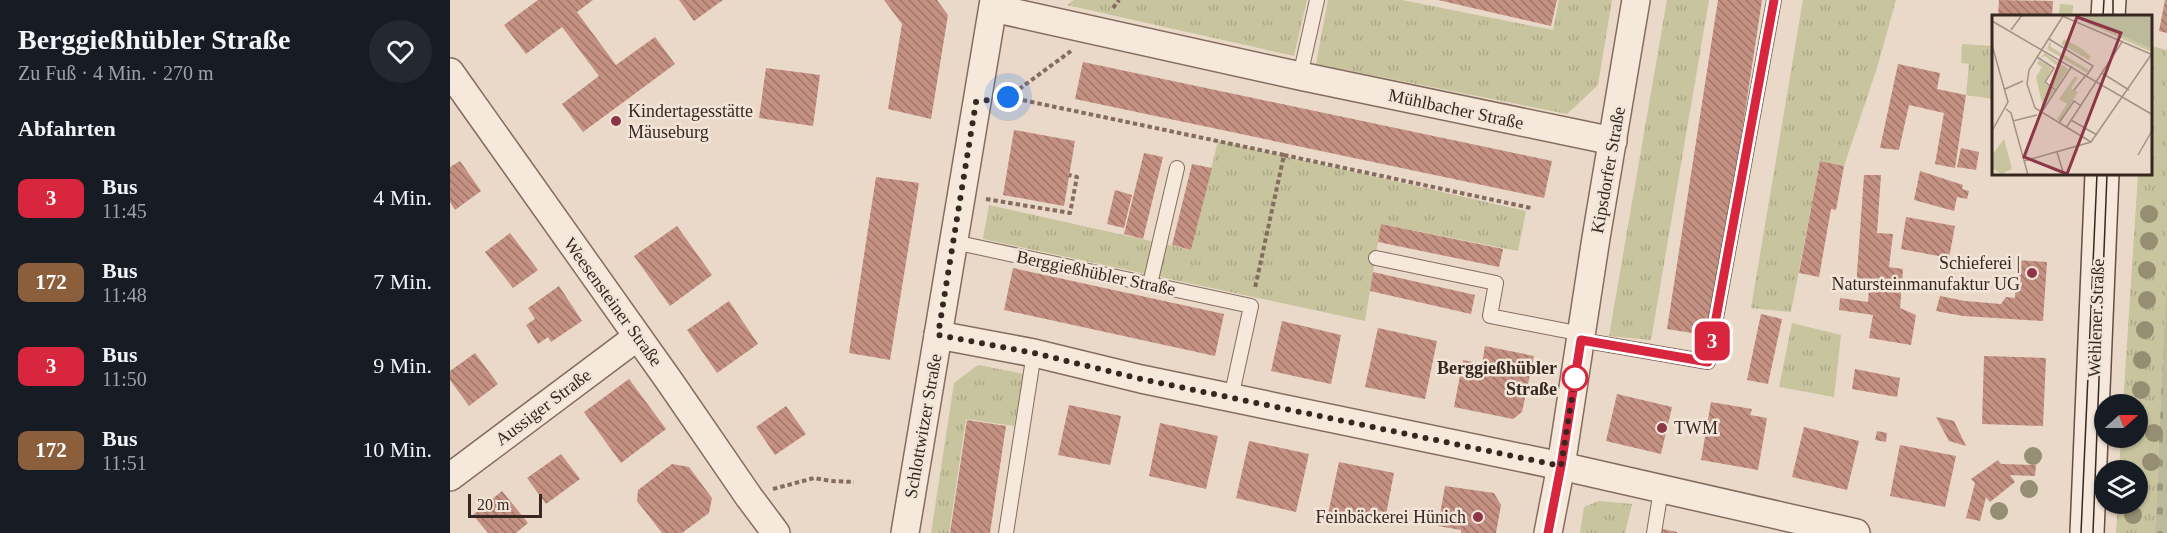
<!DOCTYPE html>
<html lang="de">
<head>
<meta charset="utf-8">
<style>
	body { margin:0; font-family:"Times New Roman",serif; background:#242831; color:#f1f3f6; height:100vh; display:flex; flex-direction:column; font-size:22px; white-space:nowrap }
	* { box-sizing:border-box; margin:0 }
	p { font-size:20px; color:#9ea1a6 }
	.icon { flex:none; width:33px; height:33px; fill:none; stroke:currentColor; stroke-width:2; stroke-linecap:round; stroke-linejoin:round }
	.map { position:relative; flex:1; overflow:hidden }
	.side { display:flex; flex-direction:column; background:#171b24; width:450px }
	.side>* { flex:none }
	.badge { padding:0 12px; border-radius:9px; font-size:21px; line-height:39px }
	.needle { width:39px; rotate:69deg }
	.controls { position:absolute; left:1644px; top:394px; display:grid; gap:12px }
	.controls a { display:grid; place-items:center; width:54px; height:54px; border-radius:50%; background:#171b24; box-shadow:0 2px 4px #0004; font-size:30px }
	.scale { position:absolute; left:18px; bottom:15px; width:74px; box-sizing:border-box; padding-left:6px; border:3px solid #372721; border-top:0; font-size:16px; line-height:21px; white-space:nowrap; color:#372721; -webkit-text-stroke:4px #f2e5d8; paint-order:stroke }
	.you { position:absolute; width:30px; height:30px; margin:-15px; border:4px solid #fff; border-radius:50%; background:#1a73e8; box-shadow:0 0 0 9px #1a73e833 }
	.map>.badge { position:absolute; translate:-50% -50%; box-shadow:0 0 0 3px #fff }
	h2 { padding:0 18px; font-size:22px; line-height:54px }
	.round { display:grid; place-items:center; flex:none; width:63px; height:63px; border-radius:32px; background:#242831 }
	.summary { display:flex; align-items:center; justify-content:space-between; height:102px; padding:0 18px }
	h1 { font-size:28px; font-weight:600; line-height:45px }
	ul { padding:0; list-style:none }
	li { display:flex; align-items:center; gap:18px; height:84px; padding:0 18px }
	li div { flex:1 }
	li b { display:block; font-size:22px }
	li em { font-style:normal }
	li .badge { min-width:66px; font-weight:700; text-align:center }
	main { display:flex; flex:1; min-height:0 }
	.map>svg:first-child { display:block }
	.grass { fill:url(#grass-tufts) }
	.cemetery { fill:url(#cemetery-stones) }
	.building { fill:url(#building-back-hatch) }
	.lines { fill:none; stroke-linecap:round; stroke-linejoin:round }
	.service-casing { stroke:#856c5f; stroke-width:16 }
	.minor-casing { stroke:#856c5f; stroke-width:30 }
	.secondary-casing { stroke:#674d42; stroke-width:36 }
	.path { stroke:#856c5f; stroke-width:4; stroke-dasharray:4.5 3; stroke-linecap:butt }
	.service { stroke:#f6e8db; stroke-width:14 }
	.minor { stroke:#f6e8db; stroke-width:27 }
	.secondary { stroke:#f6e8db; stroke-width:33 }
	.tram { stroke:#372721; stroke-width:1.5 }
	.tree { fill:#958e72 }
	.line-casing { stroke:#fff; stroke-width:14 }
	.line { stroke:#d7263d; stroke-width:9 }
	.walk { stroke:#372721; stroke-width:6; stroke-dasharray:0 10.8 }
	.poi-dot { fill:#8d3648; stroke:#f2e5d8; stroke-width:2 }
	.stop-dot { fill:#fff; stroke:#d7263d; stroke-width:3 }
	.labels { text-anchor:middle; dominant-baseline:central; stroke-width:5; stroke-linejoin:round; paint-order:stroke }
	.street-label { font-size:18px; fill:#372721; stroke:#f2e5d8 }
	.poi-label { font-size:18px; fill:#372721; stroke:#f2e5d8; text-anchor:start }
	.stop-label { font-size:18px; font-weight:bold; fill:#372721; stroke:#f2e5d8; text-anchor:end }
	.inset-road { fill:none; stroke:#a29286; stroke-width:1.5 }
	.view { fill:#8d3648; fill-opacity:0.15; stroke:#8d3648; stroke-width:3 }
	.inset-edge { fill:none; stroke:#372721; stroke-width:3 }
</style>
</head>
<body>
<main>
<section class="side">
<div class="summary"><div><h1>Berggießhübler Straße</h1><p>Zu Fuß · 4 Min. · 270 m</p></div><a class="round"><svg class="icon" aria-label="heart" viewBox="0 0 24 24"><path d="M12 20l-8-8c-3-5 5-10 8-4 3-6 11-1 8 4z"/></svg></a></div>
<h2>Abfahrten</h2>
<ul>
<li><span class="badge" style="background:#d7263d;color:#fff">3</span><div><b>Bus</b><p>11:45</p></div><em>4 Min.</em></li>
<li><span class="badge" style="background:#8b5e3c;color:#fff">172</span><div><b>Bus</b><p>11:48</p></div><em>7 Min.</em></li>
<li><span class="badge" style="background:#d7263d;color:#fff">3</span><div><b>Bus</b><p>11:50</p></div><em>9 Min.</em></li>
<li><span class="badge" style="background:#8b5e3c;color:#fff">172</span><div><b>Bus</b><p>11:51</p></div><em>10 Min.</em></li>
</ul>
</section>
<div class="map">
<svg width="1717" height="533" viewBox="0 0 1717 533">
	<defs>
		<pattern id="grass-tufts" width="24" height="20" patternUnits="userSpaceOnUse" patternTransform="scale(1.5)"><rect width="24" height="20" fill="#c7c49e"/><path d="M3 7l-1-3M5 7V3M7 7l1-3M15 17l-1-3M17 17v-4M19 17l1-3" fill="none" stroke="#aca888"/></pattern>
		<pattern id="cemetery-stones" width="16" height="16" patternUnits="userSpaceOnUse" patternTransform="scale(1.5)"><rect width="16" height="16" fill="#bdba9c"/><path d="M2 7V4a2 2 0 0 1 4 0v3zM10 15v-3a2 2 0 0 1 4 0v3z" fill="#9a977f"/></pattern>
		<pattern id="building-back-hatch" width="6" height="6" patternUnits="userSpaceOnUse" patternTransform="scale(1.5)"><rect width="6" height="6" fill="#c49183"/><path d="M-1 5l2 2M0 0l6 6M5-1l2 2" fill="none" stroke="#a0766b"/></pattern>
	</defs>
	<rect width="100%" height="100%" fill="#ead9c9"/>
	<g class="grass">
		<polygon points="624,0 857,0 844,56 617,5"/>
		<polygon points="878,0 952,0 1103,30 1109,0 1162,0 1148,85 1117,114 866,64"/>
		<polygon points="1217,0 1259,0 1201,340 1159,336"/>
		<polygon points="1353,0 1446,0 1427,68 1394,166 1370,161 1341,312 1301,308"/>
		<polygon points="1610,4 1623,5 1622,16 1609,16"/>
		<polygon points="1512,44 1543,46 1543,99 1516,95 1519,64 1511,63"/>
		<polygon points="1701,46 1717,50 1717,264 1705,533 1666,533 1668,504 1688,504 1688,471 1669,471 1671,438 1688,438 1688,405 1673,405 1688,174 1700,174"/>
		<polygon points="768,141 1076,211 1068,251 931,224 915,321 533,239 539,205 741,250"/>
		<polygon points="1342,323 1391,335 1384,397 1329,387"/>
		<polygon points="528,365 574,374 564,426 516,419 499,533 481,533 504,383"/>
		<polygon points="1149,501 1182,504 1175,533 1130,533 1134,507"/>
	</g>
	<polygon class="cemetery" points="1717,264 1717,533 1705,533"/>
	<g class="building">
		<polygon points="88,0 143,0 127,12 166,65 205,37 225,64 133,132 112,104 149,76 112,27 76,54 54,25"/>
		<polygon points="229,0 273,0 244,21"/>
		<polygon points="434,0 487,0 498,15 481,119 438,109 452,24"/>
		<polygon points="988,0 1107,0 1101,26"/>
		<polygon points="1268,0 1312,0 1261,336 1217,329"/>
		<polygon points="1549,0 1603,1 1602,16 1548,16"/>
		<polygon points="1715,0 1717,0 1717,33 1709,31"/>
		<polygon points="633,62 1102,161 1094,198 625,99"/>
		<polygon points="1448,64 1490,73 1487,89 1516,95 1505,168 1485,164 1494,113 1459,105 1449,150 1430,148"/>
		<polygon points="316,68 370,75 363,126 309,118"/>
		<polygon points="564,130 625,141 614,206 553,195"/>
		<polygon points="1511,148 1529,152 1526,170 1507,167"/>
		<polygon points="694,153 713,157 693,239 674,234"/>
		<polygon points="10,161 31,191 5,210 0,202 0,167"/>
		<polygon points="1370,161 1394,166 1386,210 1381,209 1369,277 1349,273"/>
		<polygon points="742,164 762,168 741,250 722,245"/>
		<polygon points="1470,171 1513,185 1512,189 1519,191 1517,199 1507,197 1504,211 1464,200"/>
		<polygon points="1414,175 1431,175 1427,233 1443,234 1439,267 1453,269 1450,308 1466,315 1461,345 1419,338 1423,315 1389,310 1390,298 1418,302 1419,289 1406,287"/>
		<polygon points="426,177 469,183 440,360 399,353"/>
		<polygon points="665,190 682,195 674,228 657,224"/>
		<polygon points="1456,217 1505,226 1499,258 1451,249"/>
		<polygon points="931,224 1053,249 1049,267 928,242"/>
		<polygon points="227,226 262,275 220,306 184,256"/>
		<polygon points="60,233 88,270 63,288 35,252"/>
		<polygon points="1567,260 1597,262 1593,321 1513,316 1486,311 1490,296 1515,301 1551,304 1556,297 1565,298"/>
		<polygon points="563,268 774,314 765,356 554,310"/>
		<polygon points="923,272 1025,295 1021,314 920,291"/>
		<polygon points="109,286 132,321 101,342 98,337 88,344 76,325 85,319 78,308"/>
		<polygon points="279,301 308,344 267,373 237,330"/>
		<polygon points="1311,314 1332,319 1318,384 1297,380"/>
		<polygon points="832,321 891,335 881,384 821,371"/>
		<polygon points="928,328 987,341 975,399 915,387"/>
		<polygon points="1035,346 1084,356 1072,412 1063,419 1004,407 1013,360 1032,364"/>
		<polygon points="25,353 48,384 19,406 0,380 0,371"/>
		<polygon points="1534,356 1596,358 1593,426 1532,424"/>
		<polygon points="1405,369 1450,378 1447,397 1402,389"/>
		<polygon points="179,379 216,429 171,463 134,412"/>
		<polygon points="1167,394 1222,407 1211,454 1156,441"/>
		<polygon points="1261,402 1302,409 1300,415 1317,418 1308,470 1251,460"/>
		<polygon points="619,405 671,416 660,465 608,455"/>
		<polygon points="336,406 356,434 325,455 306,427"/>
		<polygon points="1486,417 1504,421 1516,446 1499,441"/>
		<polygon points="517,420 556,426 540,533 500,533"/>
		<polygon points="710,423 768,436 756,489 699,476"/>
		<polygon points="1354,427 1409,441 1397,490 1342,477"/>
		<polygon points="1427,431 1437,433 1436,442 1425,440"/>
		<polygon points="799,441 859,454 846,512 786,498"/>
		<polygon points="1450,445 1506,456 1495,507 1440,496"/>
		<polygon points="111,454 130,479 96,504 77,478"/>
		<polygon points="1548,460 1551,464 1586,465 1585,476 1560,475 1565,482 1540,502 1536,497 1530,521 1516,518 1525,483 1521,479"/>
		<polygon points="889,462 944,473 934,525 878,514"/>
		<polygon points="222,464 239,467 262,498 259,513 232,533 212,533 187,501 188,490"/>
		<polygon points="995,486 1044,493 1051,505 1046,533 1011,533 1011,530 988,526"/>
		<polygon points="52,491 78,523 66,533 38,533 23,515"/>
		<polygon points="1212,529 1227,532 1227,533 1211,533"/>
	</g>
	<g class="lines">
		<g class="service-casing">
			<g id="service">
				<polyline points="850,76 867,0"/>
				<polyline points="504,242 801,306 781,398"/>
				<polyline points="926,258 1046,283 1040,316 1132,334"/>
				<polyline points="700,284 727,168"/>
				<polyline points="1131,340 1258,362 1324,0"/>
				<polyline points="556,533 584,353"/>
				<polyline points="1204,533 1211,490"/>
			</g>
		</g>
		<g class="minor-casing">
			<g id="minor">
				<polyline points="543,8 850,76 1163,141"/>
				<polyline points="0,72 220,382 299,497 326,533"/>
				<polyline points="488,335 584,353 691,379 1111,466 1406,533"/>
				<polyline points="0,477 187,337"/>
				<polyline points="455,533 544,0"/>
				<polyline points="1098,533 1111,466 1146,238 1186,0"/>
			</g>
		</g>
		<g class="secondary-casing">
			<g id="secondary">
				<polyline points="1658,16 1659,0"/>
				<polyline points="1637,533 1652,174"/>
			</g>
		</g>
		<g class="path">
			<polyline points="663,8 669,0"/>
			<polyline points="558,97 834,155 805,288"/>
			<polyline points="557,98 621,51"/>
			<polyline points="834,155 1081,208"/>
			<polyline points="536,199 620,213 627,177 619,175"/>
			<polyline points="323,489 364,478 381,481 404,482"/>
		</g>
		<use href="#service" class="service"/>
		<use href="#minor" class="minor"/>
		<use href="#secondary" class="secondary"/>
		<g class="tram">
			<polyline points="1653,16 1654,0"/>
			<polyline points="1663,16 1663,0"/>
			<polyline points="1631,533 1647,174"/>
			<polyline points="1643,533 1657,174"/>
		</g>
	</g>
	<g class="tree">
		<circle cx="1699" cy="214" r="9"/>
		<circle cx="1699" cy="241" r="9"/>
		<circle cx="1697" cy="270" r="9"/>
		<circle cx="1697" cy="300" r="9"/>
		<circle cx="1695" cy="330" r="9"/>
		<circle cx="1692" cy="360" r="9"/>
		<circle cx="1691" cy="390" r="9"/>
		<circle cx="1704" cy="433" r="9"/>
		<circle cx="1583" cy="456" r="9"/>
		<circle cx="1701" cy="462" r="9"/>
		<circle cx="1579" cy="489" r="9"/>
		<circle cx="1549" cy="511" r="9"/>
		<circle cx="1683" cy="515" r="9"/>
	</g>
	<g class="lines">
		<g class="line-casing">
			<polyline id="line" points="1098,533 1111,466 1131,340 1258,362 1324,0"/>
		</g>
		<use href="#line" class="line"/>
		<polyline class="walk" points="558,97 526,102 488,335 584,353 691,379 1111,466 1125,378"/>
	</g>
	<g class="poi-dot">
		<circle cx="166" cy="121" r="6"/>
		<circle cx="1582" cy="273" r="6"/>
		<circle cx="1212" cy="428" r="6"/>
		<circle cx="1028" cy="517" r="6"/>
	</g>
	<circle class="stop-dot" cx="1125" cy="378" r="12"/>
	<g class="labels">
		<g class="street-label">
			<text transform="translate(1006 109) rotate(12)">Mühlbacher Straße</text>
			<text transform="translate(1158 170) rotate(-80)">Kipsdorfer Straße</text>
			<text transform="translate(646 273) rotate(12)">Berggießhübler Straße</text>
			<text transform="translate(163 302) rotate(54)">Weesensteiner Straße</text>
			<text transform="translate(1646 318) rotate(-88)">Wehlener Straße</text>
			<text transform="translate(93 407) rotate(-37)">Aussiger Straße</text>
			<text transform="translate(473 426) rotate(-80)">Schlottwitzer Straße</text>
		</g>
		<g class="poi-label">
			<text x="178" y="111">Kindertagesstätte<tspan x="178" dy="21">Mäuseburg</tspan></text>
			<text x="1570" y="263" text-anchor="end">Schieferei |<tspan x="1570" dy="21">Natursteinmanufaktur UG</tspan></text>
			<text x="1224" y="428">TWM</text>
			<text x="1016" y="517" text-anchor="end">Feinbäckerei Hünich</text>
		</g>
		<g class="stop-label">
			<text x="1107" y="368">Berggießhübler<tspan x="1107" dy="21">Straße</tspan></text>
		</g>
	</g>
	<g transform="translate(1542 15)">
		<rect width="160" height="160" fill="#ead9c9"/>
		<path d="M90,3L160,34V37L88,5ZM72,24L89,33L99,42L97,45L69,29ZM58,26L59,32L97,55L95,58L55,34ZM53,38L76,54L64,73L58,70L68,53L53,41L48,43ZM47,45L60,53L52,68L63,75L51,92L44,62L50,52L45,49ZM83,61L86,63L79,73L86,77L68,106L65,104L75,89L67,84Z" fill="#c7c49e"/>
		<path d="M92,0H160V34L90,3Z" fill="#bdba9c"/>
		<path d="M12,124L20,154L9,159L0,153V140Z" fill="#c7c49e"/>
		<path class="inset-road" d="M68,0L161,40M68,0L161,40M71,1L37,55L35,69L43,93L99,127M0,6L161,100M19,15L30,0M57,24L101,51L95,60M0,30L16,87L0,116M45,42L62,53L53,67L64,75M110,58L137,75M13,74L31,66M82,75L94,60M14,94L19,98L36,160M49,98L80,51M79,105L105,120M21,106L45,100M67,108L82,86L89,91M74,113L130,27M65,137L72,160M146,140L161,114M32,146L99,127L159,40"/>
		<path class="view" d="M85,2L129,18L75,159L32,142Z"/>
		<rect width="160" height="160" class="inset-edge"/>
	</g>
</svg>
<div class="controls">
<a><svg class="needle" viewBox="-14 -14 28 28"><path d="M0-13l5 13h-10z" fill="#e53935"/><path d="M0 13l5-13h-10z" fill="#9ea1a6"/></svg></a>
<a><svg class="icon" aria-label="layers" viewBox="0 0 24 24"><path d="M12 4l9 5-9 5-9-5zM3 14l9 5 9-5"/></svg></a>
</div>
<div class="scale">20 m</div>
<div class="you" style="left:558px;top:97px"></div>
<b class="badge" style="left:1262px;top:341px;background:#d7263d;color:#fff">3</b>
</div>
</main>
</body>
</html>
